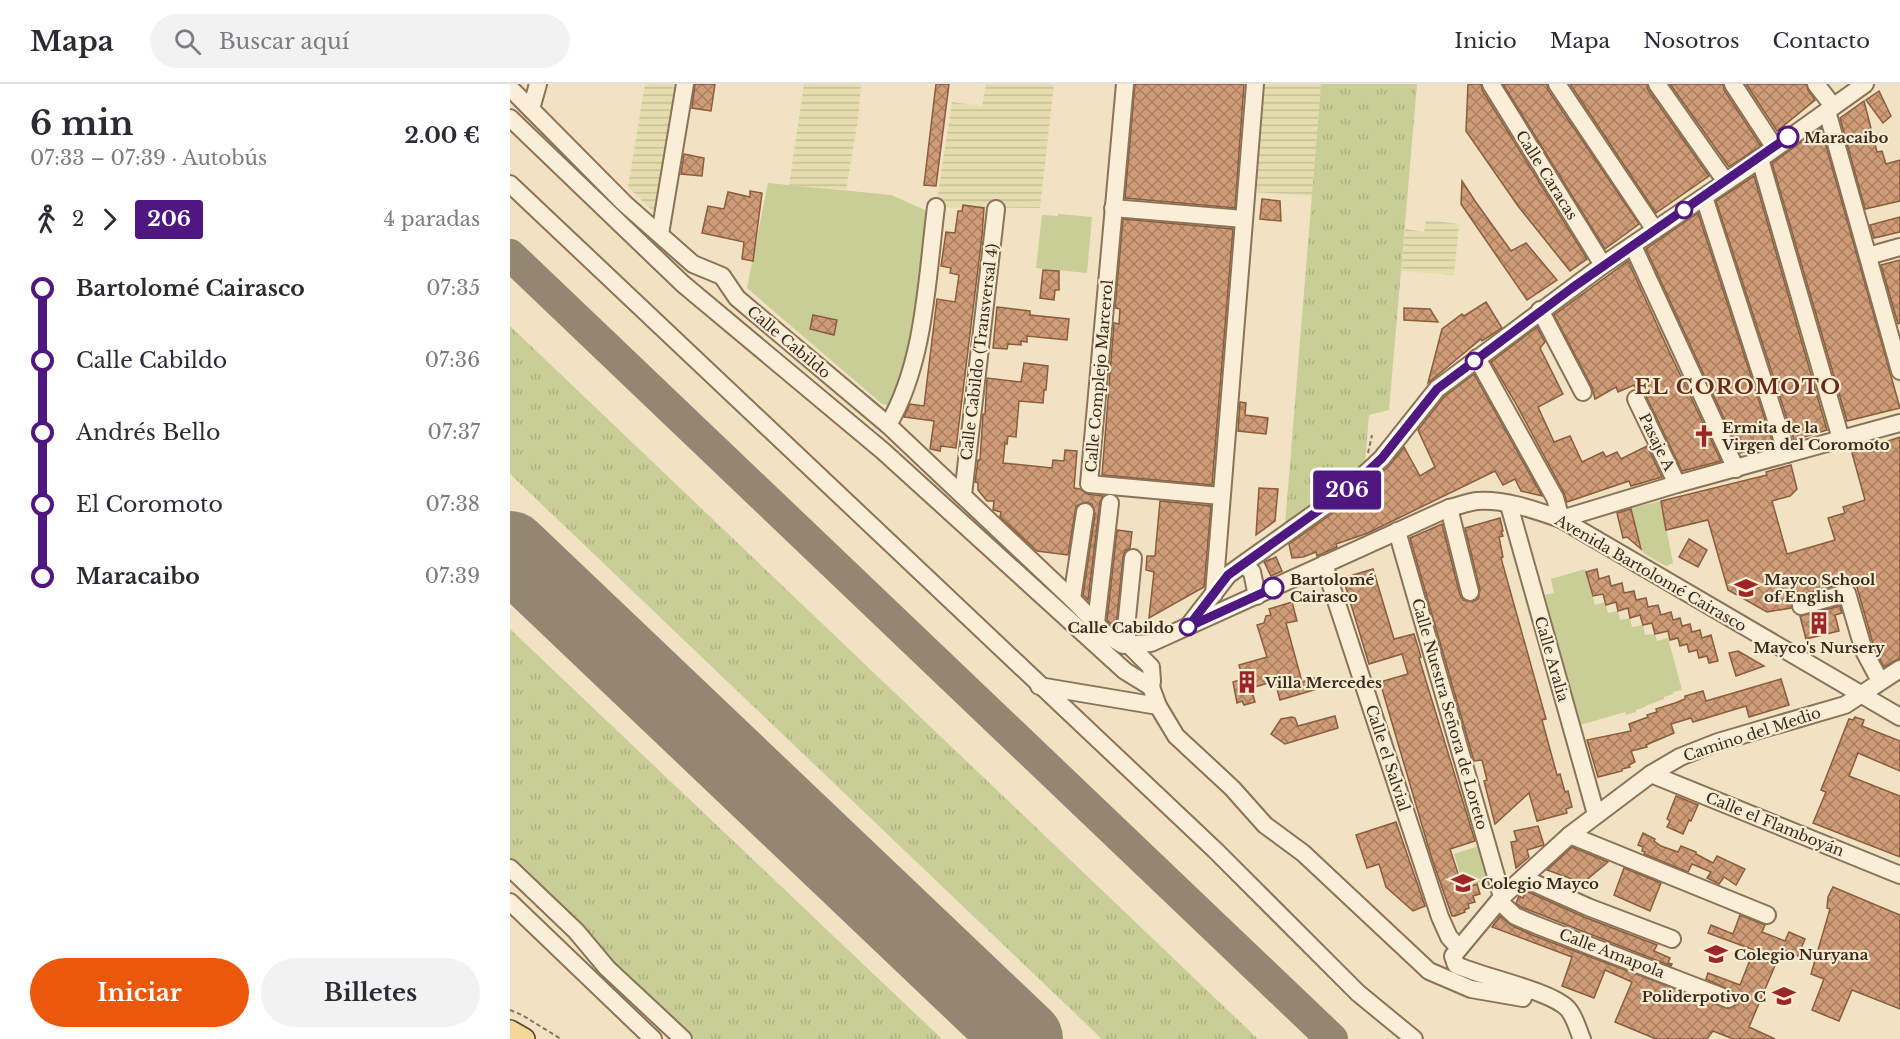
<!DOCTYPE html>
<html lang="es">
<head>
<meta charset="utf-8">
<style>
	body { margin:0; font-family:"Libre Baskerville",serif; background:#f2f2f3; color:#2b2b33; height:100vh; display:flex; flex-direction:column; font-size:22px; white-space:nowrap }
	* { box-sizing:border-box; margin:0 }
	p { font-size:20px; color:#7c7c81 }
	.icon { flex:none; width:33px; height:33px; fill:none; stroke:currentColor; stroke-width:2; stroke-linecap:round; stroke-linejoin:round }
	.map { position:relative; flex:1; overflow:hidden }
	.details { display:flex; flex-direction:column; background:#fff; width:510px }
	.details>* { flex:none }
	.badge { padding:0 12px; border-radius:4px; font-size:21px; line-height:39px }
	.map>.badge { position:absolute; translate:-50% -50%; box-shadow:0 0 0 3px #fff }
	.legs { display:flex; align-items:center; gap:9px; height:66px; padding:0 30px; font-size:20px }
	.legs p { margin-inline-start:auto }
	.summary { display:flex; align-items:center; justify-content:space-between; height:102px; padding:0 30px }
	h1 { font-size:33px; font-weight:700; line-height:45px }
	.cta { display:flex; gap:12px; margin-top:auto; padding:12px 30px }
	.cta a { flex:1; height:69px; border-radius:36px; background:#ea580c; color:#fff; font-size:24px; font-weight:700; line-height:69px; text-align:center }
	.cta a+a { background:#f2f2f3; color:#2b2b33 }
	ul { padding:0 30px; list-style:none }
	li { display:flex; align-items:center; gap:21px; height:72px; font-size:22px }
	li i { display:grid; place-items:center; width:9px; height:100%; margin:0 8px; background:currentColor }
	li i::after { content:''; width:15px; height:15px; margin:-8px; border:4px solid; border-radius:50%; background:#fff }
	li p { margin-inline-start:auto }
	li:first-child i { background:linear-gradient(#0000 50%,currentColor 0) }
	li:last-child i { background:linear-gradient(currentColor 50%,#0000 0) }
	header { display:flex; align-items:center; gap:36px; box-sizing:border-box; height:84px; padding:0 30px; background:#fff; border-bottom:2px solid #e1e1e2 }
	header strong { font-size:28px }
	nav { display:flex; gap:33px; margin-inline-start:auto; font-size:21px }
	.search { width:420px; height:54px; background:#f2f2f3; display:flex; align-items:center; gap:15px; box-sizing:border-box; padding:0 21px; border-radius:33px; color:#7c7c81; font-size:22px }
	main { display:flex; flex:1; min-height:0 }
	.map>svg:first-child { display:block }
	.farmland { fill:url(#farmland-rules) }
	.grass { fill:url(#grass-tufts) }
	.park { fill:#c8ce96 }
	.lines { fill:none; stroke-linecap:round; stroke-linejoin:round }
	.taxiway { stroke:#958670; stroke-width:32 }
	.runway { stroke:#958670; stroke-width:78 }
	.building { fill:url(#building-cross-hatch); stroke:#8b5c3d; stroke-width:1.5 }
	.minor-casing { stroke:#8a7359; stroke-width:20 }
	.major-casing { stroke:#58412d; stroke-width:24 }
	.path { stroke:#8a7359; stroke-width:2; stroke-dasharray:4.5 3; stroke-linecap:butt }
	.minor { stroke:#faefd6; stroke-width:16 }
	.major { stroke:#f4d899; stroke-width:21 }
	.line-1-casing { stroke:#fff; stroke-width:14 }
	.line-1 { stroke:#4f1780; stroke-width:9 }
	.stop-1-dot { fill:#fff; stroke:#4f1780; stroke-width:3 }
	.labels { text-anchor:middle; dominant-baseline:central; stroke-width:4.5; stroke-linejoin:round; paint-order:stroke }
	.stop-label { font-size:15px; font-weight:bold; fill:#3a2b1d; stroke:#f7ecd2; text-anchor:start }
	.street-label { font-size:15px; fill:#3a2b1d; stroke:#f7ecd2 }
	.poi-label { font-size:15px; font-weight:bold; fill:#3a2b1d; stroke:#f7ecd2; text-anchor:start }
	.district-label { font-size:21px; font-weight:bold; letter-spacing:1.5px; fill:#682b1b; stroke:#f7ecd2 }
</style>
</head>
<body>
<header>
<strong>Mapa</strong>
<div class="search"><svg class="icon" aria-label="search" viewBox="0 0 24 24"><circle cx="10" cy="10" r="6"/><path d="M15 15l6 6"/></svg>Buscar aquí</div>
<nav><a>Inicio</a><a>Mapa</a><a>Nosotros</a><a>Contacto</a></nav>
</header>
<main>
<section class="details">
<div class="summary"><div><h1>6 min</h1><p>07:33 – 07:39 · Autobús</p></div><b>2.00 €</b></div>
<div class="legs"><svg class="icon" aria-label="walk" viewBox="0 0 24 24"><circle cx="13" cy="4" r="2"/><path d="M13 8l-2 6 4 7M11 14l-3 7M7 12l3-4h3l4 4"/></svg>2<svg class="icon" aria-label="forward" viewBox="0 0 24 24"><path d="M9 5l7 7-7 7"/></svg><b class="badge" style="background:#4f1780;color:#fff">206</b><p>4 paradas</p></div>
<ul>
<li><i style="color:#4f1780"></i><b>Bartolomé Cairasco</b><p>07:35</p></li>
<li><i style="color:#4f1780"></i><span>Calle Cabildo</span><p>07:36</p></li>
<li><i style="color:#4f1780"></i><span>Andrés Bello</span><p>07:37</p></li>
<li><i style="color:#4f1780"></i><span>El Coromoto</span><p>07:38</p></li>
<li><i style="color:#4f1780"></i><b>Maracaibo</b><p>07:39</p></li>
</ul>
<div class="cta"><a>Iniciar</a><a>Billetes</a></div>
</section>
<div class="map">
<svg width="1390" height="955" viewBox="0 0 1390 955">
	<defs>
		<pattern id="farmland-rules" width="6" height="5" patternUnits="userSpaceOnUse" patternTransform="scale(1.5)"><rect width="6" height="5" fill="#e6ddaf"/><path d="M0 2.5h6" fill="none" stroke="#c6be96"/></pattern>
		<pattern id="grass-tufts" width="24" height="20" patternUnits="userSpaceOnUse" patternTransform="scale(1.5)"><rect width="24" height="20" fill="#c8ce96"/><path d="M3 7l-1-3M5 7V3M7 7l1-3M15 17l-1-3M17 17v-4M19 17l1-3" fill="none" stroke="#adb181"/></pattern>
		<pattern id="building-cross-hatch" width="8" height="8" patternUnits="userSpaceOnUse" patternTransform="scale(1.5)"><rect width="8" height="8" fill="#cf9c77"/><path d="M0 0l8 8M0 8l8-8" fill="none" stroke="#a97f61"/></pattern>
	</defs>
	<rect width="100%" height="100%" fill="#f0e2c2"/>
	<g class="farmland">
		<polygon points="135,0 170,0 148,132 118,103"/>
		<polygon points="294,0 351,0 348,36 336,106 279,101"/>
		<polygon points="476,0 544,0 530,124 426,123 442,18 472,22"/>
		<polygon points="752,0 811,0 802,112 744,108"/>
		<polygon points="916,136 949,140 944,191 891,187 895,145 914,148"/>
	</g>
	<g class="grass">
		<polygon points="811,0 907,0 879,326 859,331 855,379 775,441"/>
		<polygon points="0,242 748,955 592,955 0,390"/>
		<polygon points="0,545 432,955 182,955 101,878 73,844 0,775"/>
	</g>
	<g class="park">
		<polygon points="258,99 381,111 415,126 420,136 407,228 398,273 382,318 378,321 372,320 237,204"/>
		<polygon points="548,130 582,133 577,189 526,184 532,131 548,132"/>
		<polygon points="1151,417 1163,479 1156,482 1133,469 1121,424"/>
		<polygon points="1075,485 1085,521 1095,518 1098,529 1108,527 1110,536 1120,534 1122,543 1133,541 1135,551 1145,550 1147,557 1158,554 1172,606 1163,608 1163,610 1154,613 1154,615 1135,622 1135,623 1126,626 1126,628 1116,631 1115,628 1070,641 1035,511 1044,509 1041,495"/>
		<polygon points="969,762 979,796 954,803 944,770"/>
	</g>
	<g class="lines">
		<polyline class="taxiway" points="0,171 822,955"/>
		<polyline class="runway" points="0,466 514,955"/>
	</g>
	<g class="building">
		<polygon points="185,0 205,0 201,27 182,24"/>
		<polygon points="426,0 439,0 426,102 414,101"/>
		<polygon points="625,0 734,0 725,124 615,114"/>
		<polygon points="958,0 971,0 972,6 1077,175 1060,187 1008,122 956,47"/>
		<polygon points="993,0 1037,0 1038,6 1129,140 1095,165"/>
		<polygon points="1060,0 1137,0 1138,6 1199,92 1146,129"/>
		<polygon points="1160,0 1213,0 1214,6 1251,62 1219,83"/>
		<polygon points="1236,0 1296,0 1298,6 1305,16 1267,47"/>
		<polygon points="1369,7 1381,32 1373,39 1356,16"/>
		<polygon points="1354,17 1367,68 1372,67 1376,80 1390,76 1390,117 1355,125 1330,34"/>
		<polygon points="1311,44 1390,324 1337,337 1262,79"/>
		<polygon points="174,70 194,74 192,92 171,90"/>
		<polygon points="1244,92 1317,346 1284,356 1206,117"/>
		<polygon points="952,97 965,117 1001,167 1016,159 1047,196 1017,216 951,120"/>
		<polygon points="240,107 252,109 243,177 232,175 234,158 192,149 198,122 214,125 218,108 240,113"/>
		<polygon points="752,115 770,117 771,137 750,135"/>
		<polygon points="453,121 474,124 472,152 446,364 431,362 430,367 420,365 424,337 394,333 400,320 414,322 427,215 445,218 449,191 440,189 441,184 431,182 436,148 445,149 448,127 452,127"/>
		<polygon points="1188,129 1263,360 1230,369 1136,165"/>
		<polygon points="1390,133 1390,148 1364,154 1360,141"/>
		<polygon points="613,135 723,145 702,401 592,391 604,239 609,240 610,225 605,224"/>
		<polygon points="1390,176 1390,239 1388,240 1371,181"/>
		<polygon points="1118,177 1158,265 1211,377 1172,387 1135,310 1131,306 1126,305 1124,301 1108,308 1106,303 1085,315 1082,303 1044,231"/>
		<polygon points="533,186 549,187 549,206 545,206 544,216 530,214"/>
		<polygon points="976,218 992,244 972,257 971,255 918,299 932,245 952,230 954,232"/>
		<polygon points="487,223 520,227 520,231 559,235 557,256 517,252 517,258 511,257 511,261 498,260 497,265 483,264"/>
		<polygon points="894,224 920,225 928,238 894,236"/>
		<polygon points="303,231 327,236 324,251 300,245"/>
		<polygon points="1027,243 1035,258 1030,264 1053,310 1028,323 1044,358 1060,352 1072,378 1093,368 1096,373 1107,368 1111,375 1137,362 1152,393 1121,402 1119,397 1057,418 1054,409 1005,318 981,278"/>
		<polygon points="514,279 538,282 536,306 534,306 533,319 509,317 506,353 498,352 497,360 495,359 493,379 542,384 543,376 554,377 555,366 567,367 564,404 570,405 577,410 593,412 590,418 578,516 573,511 585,430 582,420 576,418 566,422 558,471 527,467 490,433 491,428 483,426 484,417 477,417 468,406 468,399 465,398 468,376 470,376 473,330 475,330 477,294 511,298"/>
		<polygon points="964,290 1032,412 1011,407 1005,395 993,401 985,387 858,449 826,460 827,463 807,472 806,468 793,473 782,474 779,460 847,412 879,382 894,363 910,392 925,383 908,346 934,313"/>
		<polygon points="730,318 736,319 735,331 758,334 756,350 728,347"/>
		<polygon points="1390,353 1390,574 1374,583 1364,563 1346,500 1334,499 1288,512 1283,515 1281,524 1257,528 1218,506 1198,436 1156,446 1151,417 1257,391 1256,388 1281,381 1287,405 1280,412 1262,417 1277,470 1325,456 1318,434 1335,429 1333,423 1355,416 1342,369"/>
		<polygon points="749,404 768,405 765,437 746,451"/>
		<polygon points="650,417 701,422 694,503 639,534 644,488 636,486 637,472 645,472"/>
		<polygon points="1121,425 1131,465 1117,453 1113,454 1107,429"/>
		<polygon points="990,434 993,447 991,447 993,452 989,453 993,473 991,474 1036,635 1032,636 1047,691 1050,690 1055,708 1058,707 1062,723 1056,725 1057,729 1027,737 1019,709 985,740 974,697 977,696 972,676 964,677 900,454 932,440 950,511 953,516 962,518 968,515 970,506 955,444"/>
		<polygon points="607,446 622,448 620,464 615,467 613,473 606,544 597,536"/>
		<polygon points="1179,455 1197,466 1188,483 1169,473"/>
		<polygon points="766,473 772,487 761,492 754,478"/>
		<polygon points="863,485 884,555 904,550 911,573 909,574 965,757 940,765 953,805 967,800 970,810 963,812 965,818 958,820 959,824 954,826 955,828 945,832 942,832 921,772 870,598 898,590 892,570 859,580 833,494"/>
		<polygon points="1087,485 1089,495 1099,492 1101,502 1112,499 1114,509 1124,507 1126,516 1136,514 1138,523 1148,521 1151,531 1161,528 1163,536 1170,534 1172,542 1180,540 1182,548 1190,546 1192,554 1201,551 1208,577 1199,579 1197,572 1189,574 1187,566 1179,568 1177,560 1170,562 1168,554 1160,556 1158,547 1145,550 1142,539 1133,541 1130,531 1120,534 1118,524 1108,527 1106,518 1096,521 1093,510 1083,512 1076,488"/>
		<polygon points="782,518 787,537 776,539 792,598 811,592 814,603 770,616 765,597 741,604 745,618 734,621 732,617 727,619 723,598 733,595 729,581 757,573 747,541 754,539 756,532 761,531 759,525"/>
		<polygon points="1330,522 1332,529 1325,531 1329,547 1296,555 1290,532"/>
		<polygon points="1228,567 1254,582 1226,592 1219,569"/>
		<polygon points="1271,595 1279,621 1239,633 1236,622 1183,638 1181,634 1161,640 1164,649 1136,661 1137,663 1121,667 1125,678 1119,681 1120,683 1112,685 1112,687 1088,693 1077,656 1121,647 1119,640 1138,633 1137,631 1147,628 1146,625 1165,619 1175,615 1175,612 1193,607 1196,617"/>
		<polygon points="825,632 828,644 775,660 761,650 771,635 782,633 785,634 788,642"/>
		<polygon points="1345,633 1354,636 1352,642 1390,657 1390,687 1348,669 1339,692 1390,712 1390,773 1303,739 1316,708 1311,706 1339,635 1343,636"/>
		<polygon points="1166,712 1188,721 1181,737 1179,736 1173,750 1157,743 1160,737 1157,735"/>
		<polygon points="886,738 915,822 903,827 876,803 869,780 857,784 846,751"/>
		<polygon points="1028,742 1034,761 1017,766 1019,773 1006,784 1001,758 1007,757 1004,747"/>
		<polygon points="1133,749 1145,755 1144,757 1151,762 1168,768 1171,762 1186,768 1186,770 1203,779 1207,772 1235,785 1226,801 1214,793 1209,800 1197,794 1201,788 1182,780 1178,788 1134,770 1135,768 1132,767 1133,763 1128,761"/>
		<polygon points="1062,763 1098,778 1073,799 1037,786"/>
		<polygon points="1114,784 1151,799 1140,827 1104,811"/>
		<polygon points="1323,803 1390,831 1390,925 1342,906 1329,937 1302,926 1314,895 1301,890 1320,825 1317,824 1318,813"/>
		<polygon points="1016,807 1074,833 1147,861 1144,867 1160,874 1158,879 1162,880 1161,882 1011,823 1006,819 1009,812 1013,814"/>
		<polygon points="1230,831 1255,841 1252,848 1275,857 1279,848 1295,855 1288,872 1272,865 1239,943 1265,955 1223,955 1203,947 1197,955 1146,955 1105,938 1122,898 1095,886 1084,914 1052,902 1062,873 982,843 990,832 1001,841 1022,851 1219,925 1228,919 1226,909 1196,895 1198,889 1230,901 1244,866 1198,849 1201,841 1223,850"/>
	</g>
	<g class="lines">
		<g class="minor-casing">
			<g id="minor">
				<polyline points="615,0 579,400 711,412"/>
				<polyline points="981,0 1093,181"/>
				<polyline points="1047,0 1145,146"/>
				<polyline points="1147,0 1216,98"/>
				<polyline points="1223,0 1265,64"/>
				<polyline points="1306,0 1323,22"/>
				<path d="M0,4L115,120L183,180L212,192L227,214L378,341L562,515L598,552L613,561L641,559L939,424C948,422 958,418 967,417C995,415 1025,426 1051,435L1390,633"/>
				<polyline points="21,25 28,0"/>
				<polyline points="1317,27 1390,287"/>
				<polyline points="0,34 173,200 373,367 615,587 641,603 648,622"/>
				<polyline points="1250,75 1331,355"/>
				<polyline points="0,100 705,766 848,909 904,955"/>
				<polyline points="1194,113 1277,370"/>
				<polyline points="603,124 734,135"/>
				<polyline points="150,150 175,0"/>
				<polyline points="1123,162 1226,385"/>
				<polyline points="1358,172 1390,163"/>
				<polyline points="1030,226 1073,308"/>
				<polyline points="967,274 1045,414 1051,435"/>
				<polyline points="1126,315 1167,400"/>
				<path d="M378,341C415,279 417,193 426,123"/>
				<polyline points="453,411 486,125"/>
				<polyline points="999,421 1086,730"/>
				<polyline points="939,424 960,508"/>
				<polyline points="1051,435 1167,400 1390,339"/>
				<polyline points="887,447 992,813"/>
				<polyline points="623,474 616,544 618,560 641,583 642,597 641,603"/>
				<polyline points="814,480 930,833 939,853 949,864"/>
				<polyline points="735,481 742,488 747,512"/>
				<polyline points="704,510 745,0"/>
				<polyline points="562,515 575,428"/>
				<polyline points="1291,522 1337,509 1354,567 1370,597"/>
				<polyline points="586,539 600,419"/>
				<polyline points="680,540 718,491 840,404 872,374 927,305 1093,181 1250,75 1355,0"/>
				<polyline points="529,602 648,622 666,652 722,704 755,741 793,769 919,887 961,905 1013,914"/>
				<polyline points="1141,690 1390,791"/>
				<polyline points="1060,751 1257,831"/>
				<polyline points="0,784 66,847 97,884 173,955"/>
				<polyline points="1013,794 1078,823 1162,855"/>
				<polyline points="989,817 1005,832 1026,841 1218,915"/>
				<polyline points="0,818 143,955"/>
				<path d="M1072,955C1068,946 1065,933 1058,925C1042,907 972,893 946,881L943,872L992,813L1060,751L1141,690L1170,673L1208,658L1335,621L1390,585"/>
			</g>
		</g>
		<g class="major-casing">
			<polyline id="major" points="0,947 14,955"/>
		</g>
		<g class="path">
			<polyline points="858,369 862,351"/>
			<polyline points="0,926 12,931 51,955"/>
		</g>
		<use href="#minor" class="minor"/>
		<use href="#major" class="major"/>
	</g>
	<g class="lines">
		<g class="line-1-casing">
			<polyline id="line-1" points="763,504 678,543 718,491 840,404 872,374 927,305 1062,204 1278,53"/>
		</g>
		<use href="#line-1" class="line-1"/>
	</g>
	<defs>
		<g id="church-bare" transform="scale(1.8)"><path d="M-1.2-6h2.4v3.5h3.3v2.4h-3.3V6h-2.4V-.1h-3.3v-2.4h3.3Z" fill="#9c2627" stroke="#f7ecd2" stroke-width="2.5" paint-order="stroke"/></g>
		<g id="school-bare" transform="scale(1.8)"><path d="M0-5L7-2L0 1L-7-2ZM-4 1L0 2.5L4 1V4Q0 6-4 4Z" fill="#9c2627" stroke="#f7ecd2" stroke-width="2.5" paint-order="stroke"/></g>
		<g id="building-bare" transform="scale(1.8)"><path d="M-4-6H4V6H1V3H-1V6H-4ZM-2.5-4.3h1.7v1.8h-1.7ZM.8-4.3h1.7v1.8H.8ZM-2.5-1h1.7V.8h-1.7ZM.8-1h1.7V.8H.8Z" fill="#9c2627" stroke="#f7ecd2" stroke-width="2.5" paint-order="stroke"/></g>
	</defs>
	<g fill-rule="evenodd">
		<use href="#church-bare" x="1194" y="352"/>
		<use href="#school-bare" x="1236" y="504"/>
		<use href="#building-bare" x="1309" y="539"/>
		<use href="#building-bare" x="737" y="598"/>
		<use href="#school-bare" x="953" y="799"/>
		<use href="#school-bare" x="1206" y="870"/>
		<use href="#school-bare" x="1274" y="912"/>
	</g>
	<g class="stop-1-dot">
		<circle cx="1278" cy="53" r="10"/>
		<circle cx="1174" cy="126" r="8"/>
		<circle cx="964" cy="277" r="8"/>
		<circle cx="763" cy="504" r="10"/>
		<circle cx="678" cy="543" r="8"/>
	</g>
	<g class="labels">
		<g class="stop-label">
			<text x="1294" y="53">Maracaibo</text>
			<text x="780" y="495">Bartolomé<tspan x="780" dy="17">Cairasco</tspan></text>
			<text x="664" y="543" text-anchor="end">Calle Cabildo</text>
		</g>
		<g class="street-label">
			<text transform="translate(1037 91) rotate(58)">Calle Caracas</text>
			<text transform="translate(279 258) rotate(40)">Calle Cabildo</text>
			<text transform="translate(469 268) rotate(-83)">Calle Cabildo (Transversal 4)</text>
			<text transform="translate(589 292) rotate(-85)">Calle Complejo Marcerol</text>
			<text transform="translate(1147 358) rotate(64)">Pasaje A</text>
			<text transform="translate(1141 489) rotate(30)">Avenida Bartolomé Cairasco</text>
			<text transform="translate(1042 575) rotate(74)">Calle Aralia</text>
			<text transform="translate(940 630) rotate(74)">Calle Nuestra Señora de Loreto</text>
			<text transform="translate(1242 650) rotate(-18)">Camino del Medio</text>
			<text transform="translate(878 674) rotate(72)">Calle el Salvial</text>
			<text transform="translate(1265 740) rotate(22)">Calle el Flamboyán</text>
			<text transform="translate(1102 869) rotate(21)">Calle Amapola</text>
		</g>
		<g class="poi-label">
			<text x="1212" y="343">Ermita de la<tspan x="1212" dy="17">Virgen del Coromoto</tspan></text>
			<text x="1254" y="495">Mayco School<tspan x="1254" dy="17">of English</tspan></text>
			<text x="1309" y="563" text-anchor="middle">Mayco's Nursery</text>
			<text x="755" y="598">Villa Mercedes</text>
			<text x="971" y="799">Colegio Mayco</text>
			<text x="1224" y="870">Colegio Nuryana</text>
			<text x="1256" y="912" text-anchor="end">Poliderpotivo C</text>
		</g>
		<g class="district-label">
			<text x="1228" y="303">EL COROMOTO</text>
		</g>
	</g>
</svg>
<b class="badge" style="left:837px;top:406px;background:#4f1780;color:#fff">206</b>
</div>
</main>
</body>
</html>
